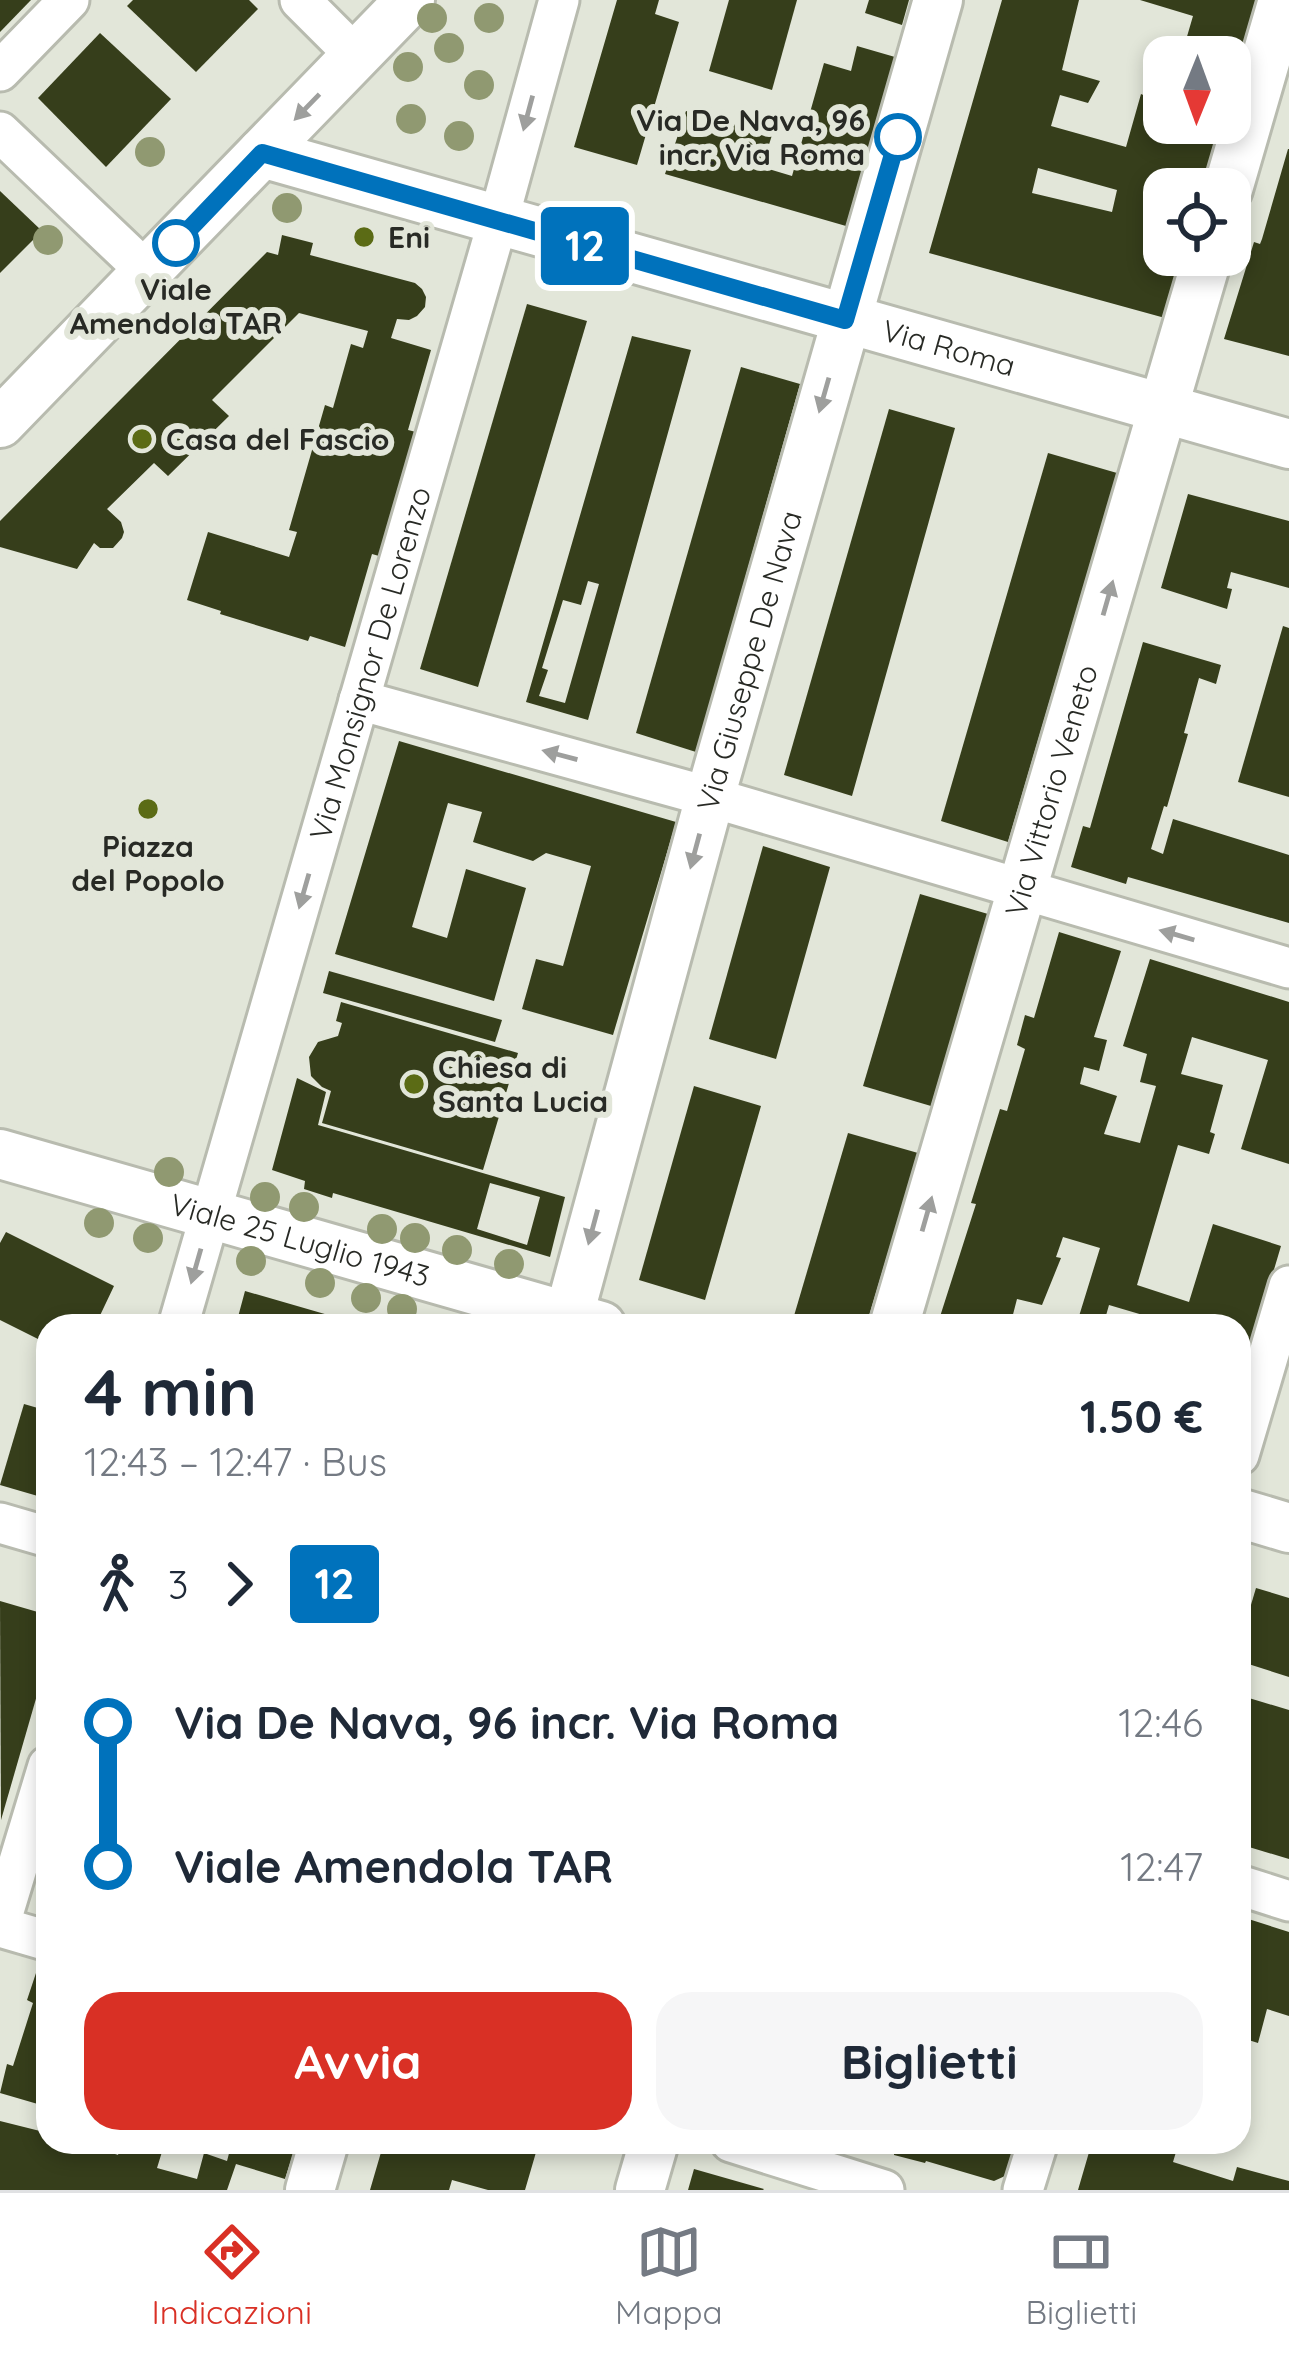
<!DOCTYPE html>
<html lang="it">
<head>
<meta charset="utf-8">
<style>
	body { margin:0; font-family:Quicksand,sans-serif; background:#f6f6f7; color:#1f2937; height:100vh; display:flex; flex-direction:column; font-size:45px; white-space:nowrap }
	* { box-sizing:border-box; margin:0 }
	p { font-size:39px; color:#747a83 }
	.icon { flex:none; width:66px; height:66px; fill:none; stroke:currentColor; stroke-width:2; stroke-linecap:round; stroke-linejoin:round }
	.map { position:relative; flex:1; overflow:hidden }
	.sheet { position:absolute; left:36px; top:1314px; width:1215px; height:840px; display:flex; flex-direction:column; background:#fff; border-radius:36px; box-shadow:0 6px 18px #0003 }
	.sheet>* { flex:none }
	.badge { padding:0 24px; border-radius:9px; font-size:42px; line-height:78px }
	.needle { width:78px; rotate:181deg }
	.fabs { position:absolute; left:1143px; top:36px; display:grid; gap:24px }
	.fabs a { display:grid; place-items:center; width:108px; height:108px; border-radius:24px; background:#fff; box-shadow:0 6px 18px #0003; font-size:60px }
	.map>.badge { position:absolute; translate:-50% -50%; box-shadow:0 0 0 6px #fff }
	.legs { display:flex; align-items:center; gap:18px; height:132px; padding:0 48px; font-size:39px }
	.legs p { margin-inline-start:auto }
	.summary { display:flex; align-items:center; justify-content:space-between; height:204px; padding:0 48px }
	h1 { font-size:66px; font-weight:700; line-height:90px }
	.cta { display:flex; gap:24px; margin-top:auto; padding:24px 48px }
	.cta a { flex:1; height:138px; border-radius:36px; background:#d93025; color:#fff; font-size:48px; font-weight:700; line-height:138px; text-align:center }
	.cta a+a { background:#f6f6f7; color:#1f2937 }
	ul { padding:0 48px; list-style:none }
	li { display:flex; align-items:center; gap:42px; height:144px; font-size:45px }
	li i { display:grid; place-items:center; width:18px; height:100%; margin:0 15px; background:currentColor }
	li i::after { content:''; width:30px; height:30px; margin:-15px; border:9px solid; border-radius:50%; background:#fff }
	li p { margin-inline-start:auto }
	li:first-child i { background:linear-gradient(#0000 50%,currentColor 0) }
	li:last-child i { background:linear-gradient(currentColor 50%,#0000 0) }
	.tabs { display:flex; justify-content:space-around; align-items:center; height:168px; border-top:3px solid #e0e1e3; background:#fff; font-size:33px; color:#747a83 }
	.tabs a { display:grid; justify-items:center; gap:6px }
	.tabs .selected { color:#d93025 }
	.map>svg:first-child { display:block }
	.building { fill:#363e1b; fill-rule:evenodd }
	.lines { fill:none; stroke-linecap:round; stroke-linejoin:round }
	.minor-casing { stroke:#b8bbaf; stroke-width:45 }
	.tertiary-casing { stroke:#b8bbaf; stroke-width:54 }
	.minor { stroke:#fff; stroke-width:39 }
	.tertiary { stroke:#fff; stroke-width:48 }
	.tree { fill:#909971 }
	.oneway { fill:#9e9f9d }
	.line-1-casing { stroke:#fff; stroke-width:27 }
	.line-1 { stroke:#0072bc; stroke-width:18 }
	.stop-1-dot { fill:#fff; stroke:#0072bc; stroke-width:6 }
	.poi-dot { fill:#5b6b15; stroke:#e2e6d9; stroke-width:4.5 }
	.labels { text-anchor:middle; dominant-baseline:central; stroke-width:12; stroke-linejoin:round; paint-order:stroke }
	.stop-label { font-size:30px; font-weight:bold; fill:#282a25; stroke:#e2e6d9; text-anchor:end }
	.poi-label { font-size:30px; font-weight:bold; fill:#282a25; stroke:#e2e6d9; text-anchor:start }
	.street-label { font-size:30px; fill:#282a25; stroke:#e2e6d9 }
</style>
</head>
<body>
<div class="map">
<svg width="1289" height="2190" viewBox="0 0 1289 2190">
	<rect width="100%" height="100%" fill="#e2e6d9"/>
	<g class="building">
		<polygon points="0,0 31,0 0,32"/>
		<polygon points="133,0 249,0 258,9 196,72 127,6"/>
		<polygon points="617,0 659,0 655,14 679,22 637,165 574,147"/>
		<polygon points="729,0 797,0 772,90 709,71"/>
		<polygon points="869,0 909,0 902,25 865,13"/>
		<path d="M1002,0H1079L1062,70L1100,81L1088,103L1060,95L1051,126L1126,147L1141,94L1150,98L1164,52L1178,56L1164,57V123H1222L1217,141L1220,157L1212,155L1208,172L1204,171L1202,178L1207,179L1204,189H1164V255H1184L1165,318L929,253ZM1038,168L1117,190L1112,212L1032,193Z"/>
		<polygon points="1140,0 1257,0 1234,79 1241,81 1230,111 1230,57 1181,57 1193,16"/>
		<polygon points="100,33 171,99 106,167 38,98"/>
		<polygon points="857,46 895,57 846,226 665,174 686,111 772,135 762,167 792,176 824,63 851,71"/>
		<polygon points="1288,149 1289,149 1289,356 1224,339 1254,242 1260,244 1262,239"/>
		<polygon points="0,191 42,231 0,273"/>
		<polygon points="282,235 313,243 310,255 415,283 422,289 426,297 425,307 417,316 409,320 397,319 391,338 431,350 408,430 416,432 379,556 372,554 345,647 310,636 308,641 220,614 221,611 187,600 208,532 289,557 297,532 289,530 325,405 333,408 351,344 363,348 368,331 299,313 212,400 229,416 168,476 154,463 107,509 121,522 124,532 122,538 113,548 100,548 94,543 77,569 0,547 0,521 267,252 278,255"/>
		<polygon points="527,304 587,321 478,687 420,669"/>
		<path d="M632,336L691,350L588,720L526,702ZM588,581L599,584L565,703L539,696L548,670L542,668L563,600L581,605Z"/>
		<polygon points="741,367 800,384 696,752 636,733"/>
		<polygon points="889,409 955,428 852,796 784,775"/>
		<polygon points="1048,453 1117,473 1008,842 941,821"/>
		<polygon points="1188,494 1289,521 1289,588 1231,572 1227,588 1232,589 1227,609 1161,588"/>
		<polygon points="1283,626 1289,628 1289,797 1238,782"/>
		<polygon points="1143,642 1221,665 1216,684 1199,678 1184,733 1188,734 1167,807 1164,806 1151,849 1163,854 1173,819 1289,855 1289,923 1128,877 1126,884 1071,867 1083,826 1090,828"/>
		<polygon points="399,741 676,822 613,1035 522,1009 536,959 563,966 591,866 546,853 533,861 473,842 482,812 448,803 412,927 447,938 466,869 526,888 494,1001 335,954"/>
		<polygon points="763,846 830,867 776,1059 709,1039"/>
		<polygon points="920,894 988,914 931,1106 863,1086"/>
		<polygon points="1059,932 1121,951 1094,1037 1107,1040 1099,1071 1084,1067 1080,1084 1117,1096 1104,1134 1140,1143 1156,1086 1140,1082 1147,1054 1123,1046 1150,959 1289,1002 1289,1164 1241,1149 1268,1060 1192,1037 1181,1074 1223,1085 1210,1132 1215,1134 1209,1154 1178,1145 1137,1285 1189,1302 1213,1224 1281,1246 1240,1384 1239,1326 1180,1326 1109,1305 1103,1326 1076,1326 1100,1248 1063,1237 1056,1257 1061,1258 1042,1305 1017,1299 1010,1326 937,1326 976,1204 971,1203 1000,1109 1007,1111 1025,1049 1017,1045 1025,1015 1034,1018"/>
		<polygon points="329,971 502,1020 495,1042 323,993"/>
		<polygon points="341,1002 518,1053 483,1170 322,1123 331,1091 322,1087 311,1076 309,1057 318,1042 338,1036 342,1023 336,1021"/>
		<path d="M297,1078L326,1092L318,1125L565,1197L550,1257L333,1193L332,1198L304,1189L305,1181L272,1170ZM490,1183L540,1197L527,1245L477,1229Z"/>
		<polygon points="694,1086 761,1106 705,1300 639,1280"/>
		<polygon points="848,1133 918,1153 866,1326 791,1326"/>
		<polygon points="6,1232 114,1286 95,1326 48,1326 48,1344 0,1320 0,1243"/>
		<polygon points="245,1291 342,1319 340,1326 224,1326 227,1314 238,1317"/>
		<polygon points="24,1404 48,1411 48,1499 0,1485"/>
		<polygon points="1256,1588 1289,1598 1289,1677 1239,1661 1239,1645"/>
		<polygon points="0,1601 48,1615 48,1657 1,1820"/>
		<polygon points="1239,1695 1289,1710 1289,1859 1239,1844"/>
		<polygon points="1239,1916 1289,1932 1289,2016 1267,2009 1258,2043 1239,2037"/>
		<polygon points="36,1973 48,1976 48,2107 0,2093 7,2064 13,2066 33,2003 27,2000"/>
		<polygon points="47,2110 48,2142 80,2142 118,2155 122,2142 165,2142 157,2168 197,2179 204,2153 167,2142 207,2142 204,2153 227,2161 232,2142 288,2142 287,2144 295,2148 285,2179 236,2164 227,2190 0,2190 0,2121 40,2131"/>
		<polygon points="384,2142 539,2142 525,2190 488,2190 452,2180 449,2190 370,2190"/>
		<polygon points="869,2142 1015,2142 1005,2176 994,2181 926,2161 925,2163 894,2155 894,2151"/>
		<polygon points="1092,2142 1179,2142 1173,2162 1233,2181 1237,2167 1289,2181 1289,2190 1078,2190"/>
		<polygon points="694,2169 764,2189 763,2190 688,2190"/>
	</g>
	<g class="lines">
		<g class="minor-casing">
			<g id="minor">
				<polyline points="300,0 356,56"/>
				<polyline points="0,71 69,0"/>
				<polyline points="0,132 147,272"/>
				<polyline points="359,700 710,797 1289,968"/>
				<path id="s1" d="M178,1326L498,221L559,0"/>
				<polyline points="1239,1455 1289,1286"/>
				<polyline points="0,1523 48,1537"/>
				<polyline points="1239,1885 1289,1901"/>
				<polyline points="0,1924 48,1766"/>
				<polyline points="0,1927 48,1941"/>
				<polyline points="731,2142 884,2190"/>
				<polyline points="1023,2190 1038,2142"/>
			</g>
		</g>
		<g class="tertiary-casing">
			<g id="tertiary">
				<path id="s2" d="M262,153L1289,444"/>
				<polyline points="1228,189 1283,0"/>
				<polyline points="0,423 410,0"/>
				<path id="s3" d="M0,1154L601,1326"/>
				<path id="s4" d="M566,1326L710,797L938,0"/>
				<path id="s5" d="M894,1326L1208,255"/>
				<polyline points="1239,1513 1289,1528"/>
				<polyline points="310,2190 324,2142"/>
				<polyline points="640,2190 654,2142"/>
			</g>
		</g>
		<use href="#minor" class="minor"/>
		<use href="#tertiary" class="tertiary"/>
	</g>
	<g class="tree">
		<circle cx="432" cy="18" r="15"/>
		<circle cx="489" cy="18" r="15"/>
		<circle cx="449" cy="48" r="15"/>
		<circle cx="408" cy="67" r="15"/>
		<circle cx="479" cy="85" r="15"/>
		<circle cx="411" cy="119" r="15"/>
		<circle cx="459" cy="136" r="15"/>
		<circle cx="150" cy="152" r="15"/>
		<circle cx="287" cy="208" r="15"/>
		<circle cx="48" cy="240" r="15"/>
		<circle cx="169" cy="1172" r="15"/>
		<circle cx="265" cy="1197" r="15"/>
		<circle cx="304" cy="1207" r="15"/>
		<circle cx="99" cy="1223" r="15"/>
		<circle cx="382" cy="1229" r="15"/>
		<circle cx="148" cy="1238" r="15"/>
		<circle cx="415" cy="1238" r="15"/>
		<circle cx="457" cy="1250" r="15"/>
		<circle cx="251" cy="1261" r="15"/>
		<circle cx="509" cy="1264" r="15"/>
		<circle cx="320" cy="1283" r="15"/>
		<circle cx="366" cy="1298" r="15"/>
		<circle cx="402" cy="1309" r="15"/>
	</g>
	<defs><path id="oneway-solid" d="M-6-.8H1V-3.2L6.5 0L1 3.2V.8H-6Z" transform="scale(3)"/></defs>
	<g class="oneway">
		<use href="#oneway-solid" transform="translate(307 107) rotate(134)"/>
		<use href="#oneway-solid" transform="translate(528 113) rotate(105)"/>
		<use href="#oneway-solid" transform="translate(824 395) rotate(106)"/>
		<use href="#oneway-solid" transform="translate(1108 598) rotate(-74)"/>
		<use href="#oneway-solid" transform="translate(560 755) rotate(-165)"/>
		<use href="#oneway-solid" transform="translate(695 851) rotate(105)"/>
		<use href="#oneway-solid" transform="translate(304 891) rotate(106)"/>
		<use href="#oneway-solid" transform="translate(1177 935) rotate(-164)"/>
		<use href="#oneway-solid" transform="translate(927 1214) rotate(-74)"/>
		<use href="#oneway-solid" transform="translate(593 1227) rotate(105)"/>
		<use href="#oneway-solid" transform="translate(196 1266) rotate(106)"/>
	</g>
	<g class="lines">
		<g class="line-1-casing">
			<polyline id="line-1" points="176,243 262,153 845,320 898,137"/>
		</g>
		<use href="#line-1" class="line-1"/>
	</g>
	<g class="stop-1-dot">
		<circle cx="898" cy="137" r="21"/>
		<circle cx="176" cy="243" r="21"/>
	</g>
	<g class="poi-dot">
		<circle cx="364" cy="237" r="12"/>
		<circle cx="142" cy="439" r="12"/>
		<circle cx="148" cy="809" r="12"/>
		<circle cx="414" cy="1084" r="12"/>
	</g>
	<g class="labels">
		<g class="stop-label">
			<text x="865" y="120">Via De Nava, 96<tspan x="865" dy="34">incr. Via Roma</tspan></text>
			<text x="176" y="289" text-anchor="middle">Viale<tspan x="176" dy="34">Amendola TAR</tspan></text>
		</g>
		<g class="poi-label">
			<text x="388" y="237">Eni</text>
			<text x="166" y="439">Casa del Fascio</text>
			<text x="148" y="846" text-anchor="middle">Piazza<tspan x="148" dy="34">del Popolo</tspan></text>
			<text x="438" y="1067">Chiesa di<tspan x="438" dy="34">Santa Lucia</tspan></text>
		</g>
		<g class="street-label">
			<text stroke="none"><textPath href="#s2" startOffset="714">Via Roma</textPath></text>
			<text stroke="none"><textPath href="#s4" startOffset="690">Via Giuseppe De Nava</textPath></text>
			<text stroke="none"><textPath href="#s1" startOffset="690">Via Monsignor De Lorenzo</textPath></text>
			<text stroke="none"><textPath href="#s5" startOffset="558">Via Vittorio Veneto</textPath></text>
			<text stroke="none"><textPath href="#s3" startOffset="312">Viale 25 Luglio 1943</textPath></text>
		</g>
	</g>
</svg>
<div class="fabs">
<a><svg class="needle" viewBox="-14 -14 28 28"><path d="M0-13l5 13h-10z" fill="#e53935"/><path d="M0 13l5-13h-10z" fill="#747a83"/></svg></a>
<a><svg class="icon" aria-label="locate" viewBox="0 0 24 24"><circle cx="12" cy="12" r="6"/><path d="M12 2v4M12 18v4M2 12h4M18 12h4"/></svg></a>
</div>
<b class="badge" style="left:585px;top:246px;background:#0072bc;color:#fff">12</b>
<section class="sheet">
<div class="summary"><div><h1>4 min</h1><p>12:43 – 12:47 · Bus</p></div><b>1.50 €</b></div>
<div class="legs"><svg class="icon" aria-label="walk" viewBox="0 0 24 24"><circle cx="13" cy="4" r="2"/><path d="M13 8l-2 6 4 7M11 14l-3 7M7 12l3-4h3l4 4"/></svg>3<svg class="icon" aria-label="forward" viewBox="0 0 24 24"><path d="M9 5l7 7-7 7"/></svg><b class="badge" style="background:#0072bc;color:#fff">12</b></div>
<ul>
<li><i style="color:#0072bc"></i><b>Via De Nava, 96 incr. Via Roma</b><p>12:46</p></li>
<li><i style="color:#0072bc"></i><b>Viale Amendola TAR</b><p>12:47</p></li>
</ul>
<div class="cta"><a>Avvia</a><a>Biglietti</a></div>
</section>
</div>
<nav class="tabs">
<a class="selected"><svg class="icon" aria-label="directions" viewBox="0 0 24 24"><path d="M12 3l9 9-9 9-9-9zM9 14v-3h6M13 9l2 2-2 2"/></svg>Indicazioni</a>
<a><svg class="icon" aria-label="map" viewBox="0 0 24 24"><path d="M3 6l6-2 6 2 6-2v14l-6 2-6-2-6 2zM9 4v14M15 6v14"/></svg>Mappa</a>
<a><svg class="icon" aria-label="tickets" viewBox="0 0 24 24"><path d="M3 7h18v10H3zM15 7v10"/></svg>Biglietti</a>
</nav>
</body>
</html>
